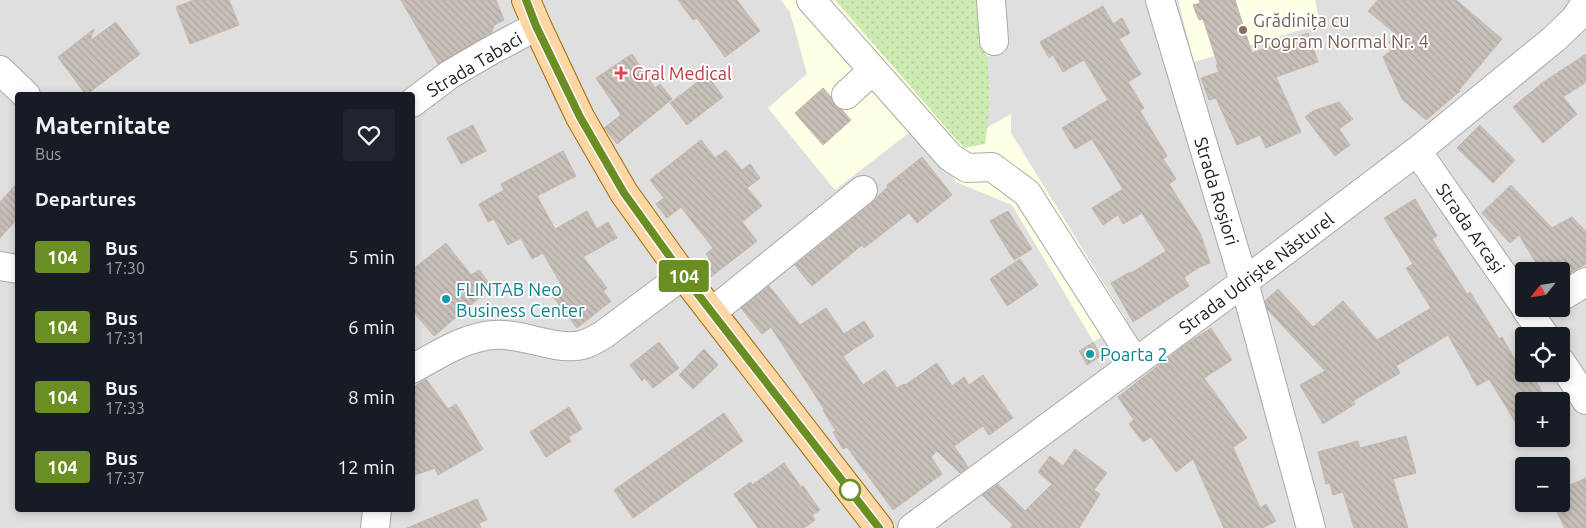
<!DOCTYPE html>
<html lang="en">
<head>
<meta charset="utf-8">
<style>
	body { margin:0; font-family:Ubuntu,sans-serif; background:#20242c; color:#f1f3f6; height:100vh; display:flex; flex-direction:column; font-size:19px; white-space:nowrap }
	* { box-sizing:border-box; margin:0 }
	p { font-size:16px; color:#9ea1a6 }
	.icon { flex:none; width:28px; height:28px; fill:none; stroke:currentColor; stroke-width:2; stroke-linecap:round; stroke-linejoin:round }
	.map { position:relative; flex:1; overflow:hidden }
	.details { position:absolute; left:15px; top:92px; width:400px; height:420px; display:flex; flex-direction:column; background:#171b24; border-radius:5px; box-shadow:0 2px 8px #0003 }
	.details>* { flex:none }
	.badge { padding:0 10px; border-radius:4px; font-size:18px; line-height:32px }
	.needle { width:32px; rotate:240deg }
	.buttons { position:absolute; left:1515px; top:262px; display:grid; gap:10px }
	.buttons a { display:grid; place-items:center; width:55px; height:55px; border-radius:5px; background:#171b24; box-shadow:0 2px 8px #0003; font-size:25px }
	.map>.badge { position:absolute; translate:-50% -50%; box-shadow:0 0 0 2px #fff }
	h2 { padding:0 20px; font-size:19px; line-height:45px }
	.round { display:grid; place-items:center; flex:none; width:52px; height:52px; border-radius:5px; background:#20242c }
	.head { display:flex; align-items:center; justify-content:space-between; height:85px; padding:0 20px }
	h1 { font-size:24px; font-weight:700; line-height:38px }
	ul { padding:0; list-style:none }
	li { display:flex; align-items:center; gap:15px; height:70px; padding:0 20px }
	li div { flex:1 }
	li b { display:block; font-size:19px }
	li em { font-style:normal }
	li .badge { min-width:55px; font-weight:700; text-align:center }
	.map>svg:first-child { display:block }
	.residential { fill:#e0dfdf; fill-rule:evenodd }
	.education { fill:#ffffe5 }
	.grass { fill:url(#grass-dots) }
	.building { fill:url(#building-back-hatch); stroke:#c4b6ab }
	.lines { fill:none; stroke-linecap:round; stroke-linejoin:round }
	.minor-casing { stroke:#a9a9a9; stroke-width:30 }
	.major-casing { stroke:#a06b00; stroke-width:30 }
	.minor { stroke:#fff; stroke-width:28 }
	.major { stroke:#fcd6a4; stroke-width:28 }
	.line-casing { stroke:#fff; stroke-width:11 }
	.line { stroke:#6b8e23; stroke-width:8 }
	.education-dot { fill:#8d6e63; stroke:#fff; stroke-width:2 }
	.health-dot { fill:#e0444e; stroke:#fff; stroke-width:2 }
	.culture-dot { fill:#0f9aa8; stroke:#fff; stroke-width:2 }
	.stop-dot { fill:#fff; stroke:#6b8e23; stroke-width:2.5 }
	.labels { text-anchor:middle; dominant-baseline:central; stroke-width:4; stroke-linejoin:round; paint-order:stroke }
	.education-label { font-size:18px; fill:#785e54; stroke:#fff; text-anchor:start }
	.street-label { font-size:18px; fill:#222; stroke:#fff }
	.health-label { font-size:18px; fill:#be3a42; stroke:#fff; text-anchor:start }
	.culture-label { font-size:18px; fill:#0d838f; stroke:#fff; text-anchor:start }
</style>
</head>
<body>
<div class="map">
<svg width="1586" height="528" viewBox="0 0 1586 528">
	<defs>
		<pattern id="grass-dots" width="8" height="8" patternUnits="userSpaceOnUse" patternTransform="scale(1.25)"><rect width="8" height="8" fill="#cdebb0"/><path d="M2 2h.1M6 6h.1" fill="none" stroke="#b0c997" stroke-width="1.8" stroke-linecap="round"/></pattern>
		<pattern id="building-back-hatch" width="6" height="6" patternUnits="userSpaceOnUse" patternTransform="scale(1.25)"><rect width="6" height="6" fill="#c7bfb8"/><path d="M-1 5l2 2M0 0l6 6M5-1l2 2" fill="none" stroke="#aba49e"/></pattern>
	</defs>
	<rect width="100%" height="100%" fill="#f2efe9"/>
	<path class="residential" d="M0,0H1586V528H0ZM18,95H412V510H18ZM1524,271H1561V309H1524ZM1524,336H1561V374H1524ZM1524,401H1561V439H1524ZM1524,466H1561V504H1524Z"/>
	<g class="education">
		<polygon points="781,0 999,0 1003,48 925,92 974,135 1011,114 1011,133 1127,321 1093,342 1101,356 1087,365 1078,351 1093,341 1012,205 956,182 946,166 915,128 835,190 768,108 807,74 790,12"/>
		<polygon points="1178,0 1315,0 1320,24 1194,62"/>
	</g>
	<path class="grass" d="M835,0H982C986,47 994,98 985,144L964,148Z"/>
	<g class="building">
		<polygon points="194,0 229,0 239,25 190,44 176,7"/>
		<polygon points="401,0 496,0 504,20 494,25 492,32 438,64"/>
		<polygon points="678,0 737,0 760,31 725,57 697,18 693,20"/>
		<polygon points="1199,0 1235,0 1252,53 1308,33 1318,62 1276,77 1301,132 1266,148 1260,135 1237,145 1216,98 1209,100 1201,78 1219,72 1216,65 1218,65 1203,19 1199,20 1193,5 1200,3"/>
		<polygon points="1378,0 1456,0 1502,39 1459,90 1460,91 1426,120 1402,99 1383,57 1394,48 1389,42 1396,34 1368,11"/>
		<polygon points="1103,6 1113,24 1122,18 1130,33 1119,39 1141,74 1128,82 1144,108 1140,111 1167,156 1163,159 1176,179 1169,184 1200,233 1210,263 1200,267 1184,277 1189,286 1133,322 1111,283 1130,272 1131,273 1166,251 1142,213 1123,224 1118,215 1103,225 1092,208 1123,189 1092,139 1075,149 1062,128 1108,100 1084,60 1063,72 1053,55 1049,58 1040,42"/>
		<polygon points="116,22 140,54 86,95 58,57 94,29 90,41"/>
		<polygon points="632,54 655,88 660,84 672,99 617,144 604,128 621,115 596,78"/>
		<polygon points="1586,54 1586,82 1563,97 1577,114 1543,143 1513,107 1542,83"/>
		<polygon points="707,75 723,97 687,125 670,103"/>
		<polygon points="823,88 831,97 834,105 842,110 851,120 823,145 795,113"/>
		<polygon points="1339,102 1353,119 1339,129 1350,145 1335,156 1305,117 1313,111"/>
		<polygon points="473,125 486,151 461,164 447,138"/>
		<polygon points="1480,125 1515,160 1493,183 1457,148"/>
		<polygon points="701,140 715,158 726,150 742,170 750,164 760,178 747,188 762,206 742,222 757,241 707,280 697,267 709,258 706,254 713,248 681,207 667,218 656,204 664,198 650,180"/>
		<polygon points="563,151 576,176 537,196 555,229 587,211 597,229 608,222 617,238 583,257 607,288 603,291 611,301 577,328 551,294 562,286 543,253 532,259 521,238 508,245 494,219 488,222 479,204 504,190 501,184"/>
		<polygon points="922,157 952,195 917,223 909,213 864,248 862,245 812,286 795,265 873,202 878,196 888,187 887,185"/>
		<polygon points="18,182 18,218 0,238 0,202"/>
		<polygon points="1511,185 1552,228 1572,217 1586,231 1586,264 1561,278 1561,271 1541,271 1519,235 1510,243 1482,213"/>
		<polygon points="1415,199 1437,236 1432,239 1467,294 1470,292 1499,339 1502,337 1523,374 1531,374 1548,401 1524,401 1524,436 1489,379 1477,386 1448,335 1396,366 1400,373 1353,401 1355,404 1323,424 1300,385 1325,371 1267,309 1265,301 1278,289 1313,327 1343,301 1377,340 1431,308 1406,268 1413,264 1384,218"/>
		<polygon points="1008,211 1032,249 1014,260 990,221"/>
		<polygon points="446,243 471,275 479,270 492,287 434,336 412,310 412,270"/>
		<polygon points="1020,259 1038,285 1007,306 990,279"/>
		<polygon points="769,286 800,325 826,308 844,334 864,321 874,336 843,356 863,385 885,370 897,388 904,384 905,385 937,363 952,386 964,377 969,385 983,375 1013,418 989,435 983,426 954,446 968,467 960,473 937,451 931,457 942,474 893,510 847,447 843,449 833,432 836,431 823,410 824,409 771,327 762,334 741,308"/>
		<polygon points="1211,328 1232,360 1204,378 1247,438 1233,447 1260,508 1266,504 1276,521 1263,528 1224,528 1193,459 1176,472 1151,437 1143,442 1129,424 1134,420 1118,397 1182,347"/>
		<polygon points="659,342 679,368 653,388 645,378 642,381 630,365"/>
		<polygon points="1093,342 1101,356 1087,365 1079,351"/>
		<polygon points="704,349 718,365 693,389 679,375"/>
		<polygon points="426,379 448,409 456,404 483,449 438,475 435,468 412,476 412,388"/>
		<polygon points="569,407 582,429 568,437 571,441 546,457 530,432"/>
		<polygon points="724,413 743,441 633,518 614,490"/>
		<polygon points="1406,436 1416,473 1393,479 1408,528 1354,528 1343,492 1333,495 1330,483 1326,484 1318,452 1358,441 1360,448"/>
		<polygon points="1075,449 1107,473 1094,490 1100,494 1079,528 1010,528 1013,525 982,495 998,484 1025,511 1052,484 1038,472 1050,456 1063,466"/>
		<polygon points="784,463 801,487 803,486 820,510 812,515 815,520 804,528 758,528 734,494 751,482 752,485"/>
		<polygon points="1586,478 1586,528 1565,528 1553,504 1565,504 1561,497 1561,489"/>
		<polygon points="477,499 487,520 479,523 481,528 407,528"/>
	</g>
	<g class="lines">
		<g class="minor-casing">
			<g id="minor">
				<polyline points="811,0 950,157 967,168 992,167 1027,193 1135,362"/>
				<polyline points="991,0 994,41"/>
				<polyline points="1160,0 1244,282 1311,528"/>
				<polyline points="0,70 26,95"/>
				<polyline points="846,95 872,71"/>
				<polyline points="412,103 449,75 490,51 537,26"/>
				<polyline points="1417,151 1524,305"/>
				<polyline points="0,266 18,269"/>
				<polyline points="1561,297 1586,282"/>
				<polyline points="1526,309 1545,336"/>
				<polyline points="712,312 863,190"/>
				<polyline points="1561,362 1586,400"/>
				<path d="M412,369C438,355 464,337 494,335C521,333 548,348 575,346C585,346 594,340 603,335L683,275"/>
				<polyline points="375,528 377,510"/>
				<polyline points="912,528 1244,282 1417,151 1554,39 1575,19 1586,2"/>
			</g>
		</g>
		<g class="major-casing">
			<polyline id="major" points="526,0 537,26 580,117 624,193 683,275 879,528"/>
		</g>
		<use href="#minor" class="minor"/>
		<use href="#major" class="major"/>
	</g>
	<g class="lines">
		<g class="line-casing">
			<polyline id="line" points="526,0 536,26 580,117 624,193 683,275 879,528"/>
		</g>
		<use href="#line" class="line"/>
	</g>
	<circle class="education-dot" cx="1243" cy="30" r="5"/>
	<path class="health-dot" d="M618.5 65.5h5v5h5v5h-5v5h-5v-5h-5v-5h5z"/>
	<g class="culture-dot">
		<circle cx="446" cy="299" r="5"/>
		<circle cx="1090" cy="354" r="5"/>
	</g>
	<circle class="stop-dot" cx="850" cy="490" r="10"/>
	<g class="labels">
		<g class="education-label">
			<text x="1253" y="20">Grădinița cu<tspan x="1253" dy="21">Program Normal Nr. 4</tspan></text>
		</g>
		<g class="street-label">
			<text transform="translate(474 64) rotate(-31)">Strada Tabaci</text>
			<text transform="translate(1217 191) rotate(73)">Strada Roșiori</text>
			<text transform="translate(1471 228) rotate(55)">Strada Arcași</text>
			<text transform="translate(1256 273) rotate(-37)">Strada Udriște Năsturel</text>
		</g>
		<g class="health-label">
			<text x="632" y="73">Gral Medical</text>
		</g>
		<g class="culture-label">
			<text x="456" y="289">FLINTAB Neo<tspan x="456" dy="21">Business Center</tspan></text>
			<text x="1100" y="354">Poarta 2</text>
		</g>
	</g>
</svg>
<div class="buttons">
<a><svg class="needle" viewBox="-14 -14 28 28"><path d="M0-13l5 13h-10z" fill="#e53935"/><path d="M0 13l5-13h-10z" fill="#9ea1a6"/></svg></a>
<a><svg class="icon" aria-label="locate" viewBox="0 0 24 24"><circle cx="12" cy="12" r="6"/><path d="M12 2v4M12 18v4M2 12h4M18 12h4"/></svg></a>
<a>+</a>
<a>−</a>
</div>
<b class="badge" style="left:684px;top:276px;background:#6b8e23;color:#fff">104</b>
<section class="details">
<div class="head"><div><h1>Maternitate</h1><p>Bus</p></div><a class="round"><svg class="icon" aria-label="heart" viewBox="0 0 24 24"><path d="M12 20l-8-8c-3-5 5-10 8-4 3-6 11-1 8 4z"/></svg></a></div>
<h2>Departures</h2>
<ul>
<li><span class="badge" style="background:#6b8e23;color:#fff">104</span><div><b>Bus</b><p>17:30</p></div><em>5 min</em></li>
<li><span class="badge" style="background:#6b8e23;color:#fff">104</span><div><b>Bus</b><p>17:31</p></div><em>6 min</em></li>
<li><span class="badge" style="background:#6b8e23;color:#fff">104</span><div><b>Bus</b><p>17:33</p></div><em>8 min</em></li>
<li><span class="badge" style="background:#6b8e23;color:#fff">104</span><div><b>Bus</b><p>17:37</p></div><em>12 min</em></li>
</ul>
</section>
</div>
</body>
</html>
